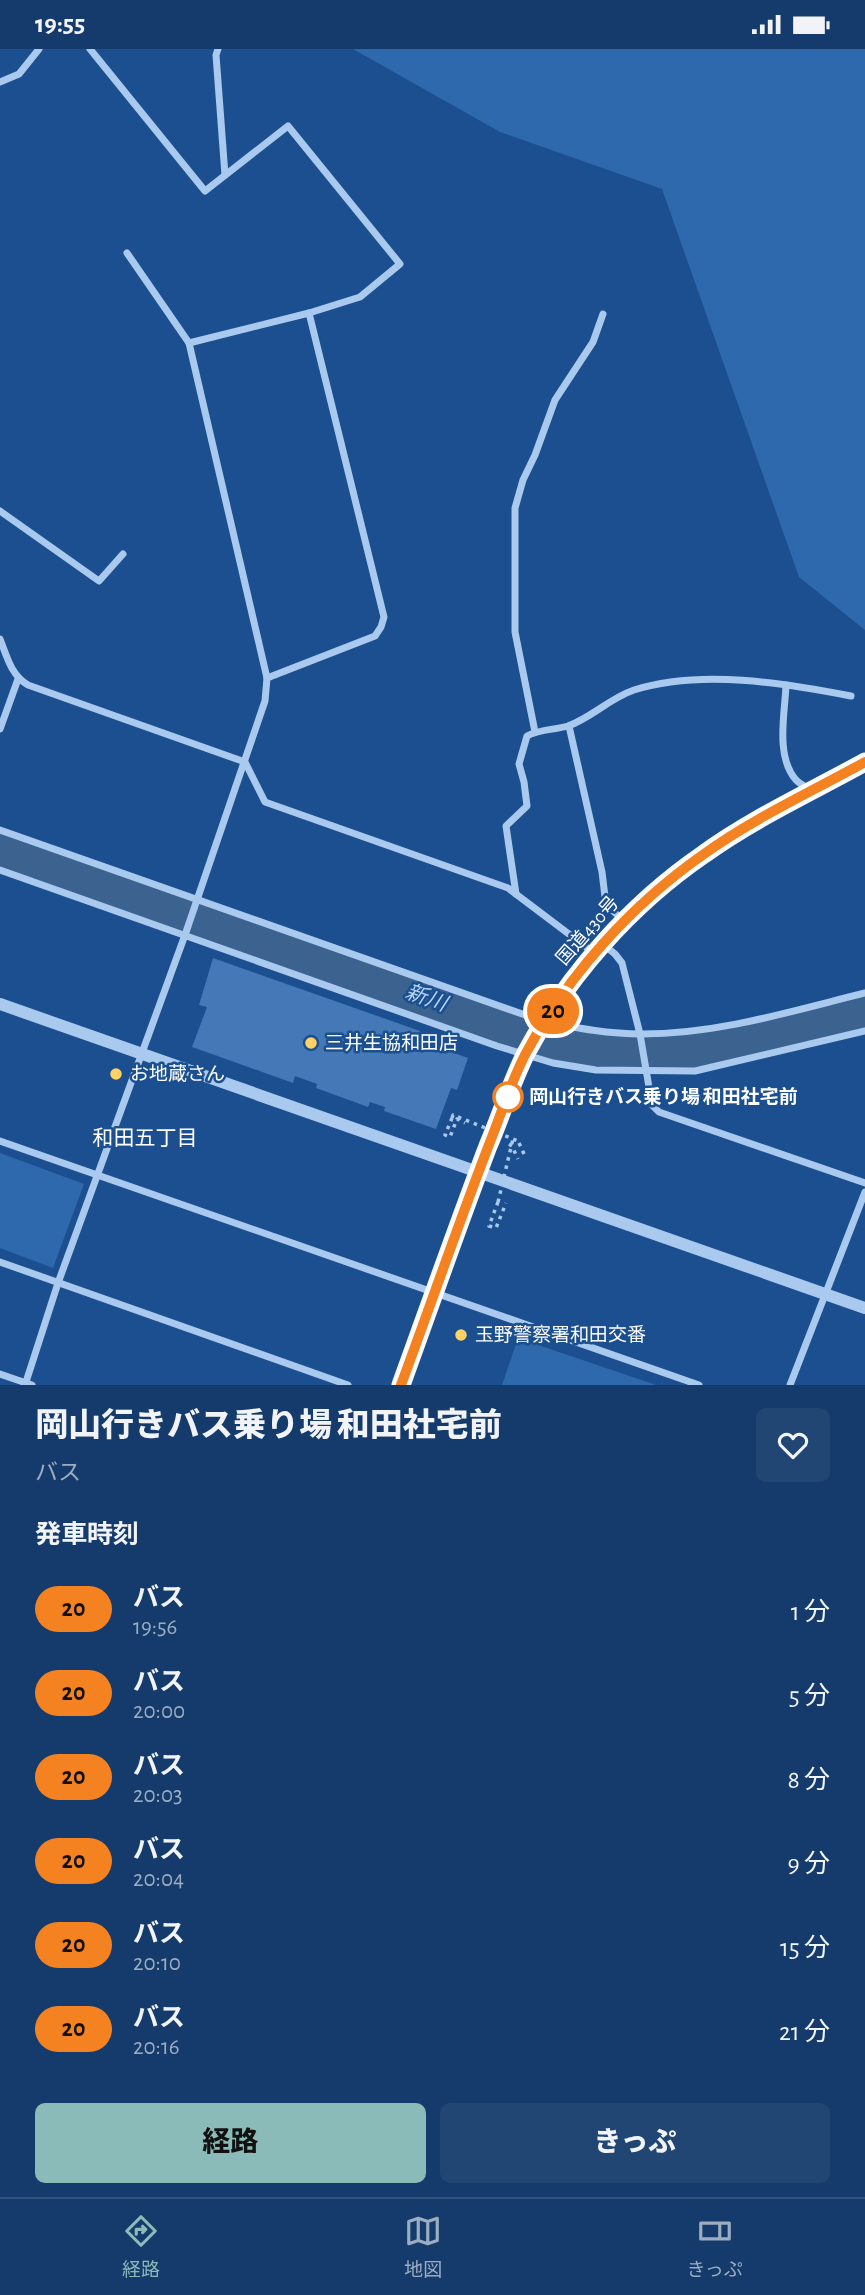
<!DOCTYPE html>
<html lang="ja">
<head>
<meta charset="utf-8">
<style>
	body { margin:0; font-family:"Alegreya Sans","Noto Sans JP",sans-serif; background:#214673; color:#f1f3f6; height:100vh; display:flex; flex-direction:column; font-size:26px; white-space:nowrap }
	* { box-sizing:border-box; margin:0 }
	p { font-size:23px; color:#9dadc1 }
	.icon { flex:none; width:38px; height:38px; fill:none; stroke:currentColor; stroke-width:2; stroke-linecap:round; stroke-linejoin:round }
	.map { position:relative; height:1336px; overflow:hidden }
	.side { display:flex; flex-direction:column; background:#143b6b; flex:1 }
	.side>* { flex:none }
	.badge { padding:0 14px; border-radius:23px; font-size:24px; line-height:46px }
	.map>.badge { position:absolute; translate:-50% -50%; box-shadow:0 0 0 4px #fff }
	h2 { padding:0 35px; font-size:26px; line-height:63px }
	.round { display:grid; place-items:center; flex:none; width:74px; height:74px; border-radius:10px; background:#214673 }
	.headline { display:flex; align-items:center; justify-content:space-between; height:119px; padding:0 35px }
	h1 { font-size:33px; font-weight:800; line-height:52px }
	.action { display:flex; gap:14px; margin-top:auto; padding:14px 35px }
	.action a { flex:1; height:80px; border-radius:10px; background:#8bbbb9; color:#111; font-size:28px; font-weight:800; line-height:80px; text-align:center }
	.action a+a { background:#214673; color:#f1f3f6 }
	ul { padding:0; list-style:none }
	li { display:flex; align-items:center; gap:21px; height:84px; padding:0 35px }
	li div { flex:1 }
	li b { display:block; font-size:26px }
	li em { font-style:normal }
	li .badge { min-width:77px; font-weight:700; text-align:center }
	.status { display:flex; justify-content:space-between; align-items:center; height:49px; padding:0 35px; background:#143b6b; direction:ltr }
	.status svg { height:19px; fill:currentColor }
	.tabs { display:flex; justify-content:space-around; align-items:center; height:98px; border-top:2px solid #33557e; background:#143b6b; font-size:19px; color:#9dadc1 }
	.tabs a { display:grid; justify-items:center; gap:4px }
	.tabs .active { color:#8bbbb9 }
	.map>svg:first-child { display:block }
	.green { fill:#2e69ad }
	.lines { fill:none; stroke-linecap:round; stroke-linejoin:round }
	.river { stroke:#3c6290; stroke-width:38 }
	.building { fill:#4478b7 }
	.path { stroke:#a9c9ee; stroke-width:3.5; stroke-dasharray:3.5 5; stroke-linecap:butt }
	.minor { stroke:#a9c9ee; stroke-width:7 }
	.tertiary { stroke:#a9c9ee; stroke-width:12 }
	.trunk { stroke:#f8faff; stroke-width:19 }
	.path-bridge { stroke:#a9c9ee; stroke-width:3.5; stroke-dasharray:3.5 5; stroke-linecap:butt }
	.line-casing { stroke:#fff; stroke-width:16 }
	.line { stroke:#f58220; stroke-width:10 }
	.poi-dot { fill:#ffd166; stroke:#1b4f8f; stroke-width:2.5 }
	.stop-dot { fill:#fff; stroke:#f58220; stroke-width:3.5 }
	.labels { text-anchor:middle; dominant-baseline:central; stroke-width:5; stroke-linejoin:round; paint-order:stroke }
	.street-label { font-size:19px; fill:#fff; stroke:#1b4f8f }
	.poi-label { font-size:19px; fill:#fff; stroke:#1b4f8f; text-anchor:start }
	.stop-label { font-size:19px; font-weight:bold; fill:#fff; stroke:#1b4f8f; text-anchor:start }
	.water-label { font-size:21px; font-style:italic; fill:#b5d3f5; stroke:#1b4f8f }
	.neighbourhood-label { font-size:21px; fill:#fff; stroke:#1b4f8f }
</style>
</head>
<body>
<div class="status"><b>19:55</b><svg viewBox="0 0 49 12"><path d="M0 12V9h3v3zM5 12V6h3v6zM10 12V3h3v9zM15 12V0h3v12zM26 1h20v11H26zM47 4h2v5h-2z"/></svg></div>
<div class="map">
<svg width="865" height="1336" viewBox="0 0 865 1336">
	<rect width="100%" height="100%" fill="#1b4f8f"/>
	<g class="green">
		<polygon points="353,0 865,0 865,581 799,528 662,140 500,83"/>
		<polygon points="0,1104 84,1135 53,1219 0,1199"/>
		<polygon points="518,1289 656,1336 502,1336"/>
	</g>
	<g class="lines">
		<polyline class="river" points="0,802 555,994 634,1002 712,999 865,960"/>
	</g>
	<polygon class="building" points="213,909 420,982 417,991 468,1009 457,1041 451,1039 436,1080 384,1062 385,1058 370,1053 368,1058 316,1039 317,1035 295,1027 293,1034 192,998 207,958 199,956"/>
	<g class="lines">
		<g class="path">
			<polyline points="452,1069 445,1086 450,1088 457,1070 465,1074"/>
			<polyline points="519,1094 525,1107"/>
			<polyline points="509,1095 512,1097 518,1110"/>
			<polyline points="498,1153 489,1177 496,1179 506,1154"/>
		</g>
		<g class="minor">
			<polyline points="90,0 205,142 288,77 400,215 360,248 309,264 189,294 127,204"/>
			<polyline points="218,0 216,6 225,126"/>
			<polyline points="0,33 19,25 39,0"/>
			<polyline points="0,462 99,532 123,505"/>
			<path d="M0,590C7,608 11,626 28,636L245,713L265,753L508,839L594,904"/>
			<polyline points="267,629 375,587 381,578 384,568 309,264"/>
			<path d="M786,636C785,664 775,707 796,731C800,735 806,738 810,741"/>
			<polyline points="569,677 602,823 606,856 623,871"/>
			<polyline points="0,680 18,630"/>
			<polyline points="535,683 515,583 515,459 523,431 535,406 555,351 593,293 603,265"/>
			<path d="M0,781L545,973C577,979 609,985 642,985C718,985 792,962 865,944"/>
			<polyline points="0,821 497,997 553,1014 596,1021 695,1022 865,982"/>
			<path d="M516,845L506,777L527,757L524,733L519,715L527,687C540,680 554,681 568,677C591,669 610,649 634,641C700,620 784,634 851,647"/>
			<polyline points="605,897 615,905 622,914 640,985 652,1056 659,1063 865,1134"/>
			<polyline points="0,1092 699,1336"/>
			<polyline points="0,1213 348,1336"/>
			<polyline points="0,1325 32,1336"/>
			<polyline points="25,1336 58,1234 185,886 265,652 267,629 189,294"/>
			<polyline points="790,1336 865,1143"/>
		</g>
		<polyline class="tertiary" points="0,955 865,1259"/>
		<path class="trunk" d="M401,1336C430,1256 458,1176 488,1097C501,1067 511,1034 526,1004C568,926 631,855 704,805C754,769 811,743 865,713"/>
		<g class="path-bridge">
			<polyline points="452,1069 453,1066 518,1092 519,1094"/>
			<polyline points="498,1153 513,1090"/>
		</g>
	</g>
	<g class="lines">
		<g class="line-casing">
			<path id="line" d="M401,1336C431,1255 459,1173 490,1093C502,1063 511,1032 526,1004C568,926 631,856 704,805C754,769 811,743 865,713"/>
		</g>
		<use href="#line" class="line"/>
	</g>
	<g class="poi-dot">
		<circle cx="311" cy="994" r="7"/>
		<circle cx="116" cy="1025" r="7"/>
		<circle cx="461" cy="1286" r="7"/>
	</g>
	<circle class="stop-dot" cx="508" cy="1048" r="14"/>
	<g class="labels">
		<g class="street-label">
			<text transform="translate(588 882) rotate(-49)">国道430号</text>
		</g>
		<g class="poi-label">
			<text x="325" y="994">三井生協和田店</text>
			<text x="130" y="1025">お地蔵さん</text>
			<text x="475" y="1286">玉野警察署和田交番</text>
		</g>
		<g class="stop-label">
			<text x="529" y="1048">岡山行きバス乗り場 和田社宅前</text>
		</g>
		<g class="water-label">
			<text transform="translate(426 949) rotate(19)">新川</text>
		</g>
		<g class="neighbourhood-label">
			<text x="145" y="1089">和田五丁目</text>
		</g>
	</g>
</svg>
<b class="badge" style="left:553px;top:962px;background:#f58220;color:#111">20</b>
</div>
<section class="side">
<div class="headline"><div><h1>岡山行きバス乗り場 和田社宅前</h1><p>バス</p></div><a class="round"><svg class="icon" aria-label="heart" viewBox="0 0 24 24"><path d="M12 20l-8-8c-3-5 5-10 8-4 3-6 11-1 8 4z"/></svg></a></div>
<h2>発車時刻</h2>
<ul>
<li><span class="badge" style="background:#f58220;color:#111">20</span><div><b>バス</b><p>19:56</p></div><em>1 分</em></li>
<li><span class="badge" style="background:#f58220;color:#111">20</span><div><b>バス</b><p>20:00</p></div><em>5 分</em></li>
<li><span class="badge" style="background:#f58220;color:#111">20</span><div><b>バス</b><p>20:03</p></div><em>8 分</em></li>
<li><span class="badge" style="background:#f58220;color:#111">20</span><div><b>バス</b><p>20:04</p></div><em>9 分</em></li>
<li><span class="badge" style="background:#f58220;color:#111">20</span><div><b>バス</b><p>20:10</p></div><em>15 分</em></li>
<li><span class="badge" style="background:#f58220;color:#111">20</span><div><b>バス</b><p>20:16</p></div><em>21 分</em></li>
</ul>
<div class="action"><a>経路</a><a>きっぷ</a></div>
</section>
<nav class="tabs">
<a class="active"><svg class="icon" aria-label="directions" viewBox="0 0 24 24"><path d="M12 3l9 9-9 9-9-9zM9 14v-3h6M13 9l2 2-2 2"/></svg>経路</a>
<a><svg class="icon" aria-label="map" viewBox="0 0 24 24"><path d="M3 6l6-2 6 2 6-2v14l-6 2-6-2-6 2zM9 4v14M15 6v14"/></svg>地図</a>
<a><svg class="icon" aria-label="tickets" viewBox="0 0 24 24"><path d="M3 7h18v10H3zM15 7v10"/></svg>きっぷ</a>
</nav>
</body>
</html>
